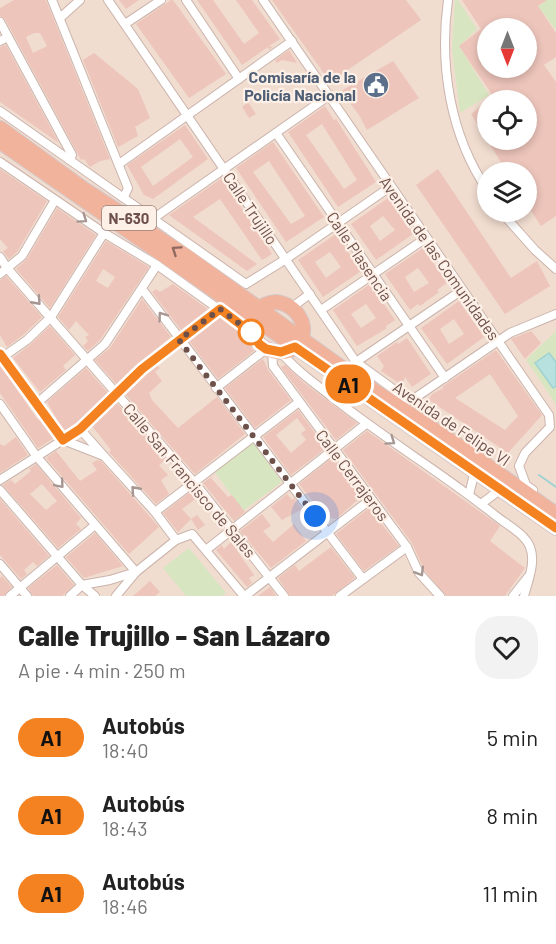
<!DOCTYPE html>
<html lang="es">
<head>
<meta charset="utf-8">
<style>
	body { margin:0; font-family:Barlow,sans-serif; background:#f2f2f2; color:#222; height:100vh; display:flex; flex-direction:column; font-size:22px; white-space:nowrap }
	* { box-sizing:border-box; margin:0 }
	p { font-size:20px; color:#767676 }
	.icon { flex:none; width:33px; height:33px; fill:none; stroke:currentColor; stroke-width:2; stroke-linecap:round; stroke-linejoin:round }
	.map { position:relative; height:596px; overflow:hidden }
	.side { display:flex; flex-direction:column; background:#fff; flex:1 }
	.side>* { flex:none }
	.badge { padding:0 12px; border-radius:20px; font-size:21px; line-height:39px }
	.needle { width:39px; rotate:180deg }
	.tools { position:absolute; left:477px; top:18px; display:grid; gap:12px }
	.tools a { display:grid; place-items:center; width:60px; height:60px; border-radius:50%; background:#fff; box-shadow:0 3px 9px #0003; font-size:30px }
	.you { position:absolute; width:30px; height:30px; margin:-15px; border:4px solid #fff; border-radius:50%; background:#1a73e8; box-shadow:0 0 0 9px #1a73e833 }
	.map>.badge { position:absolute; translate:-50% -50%; box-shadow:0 0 0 3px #fff }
	.round { display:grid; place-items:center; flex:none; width:63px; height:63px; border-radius:24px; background:#f2f2f2 }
	.headline { display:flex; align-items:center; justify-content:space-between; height:102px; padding:0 18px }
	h1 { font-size:28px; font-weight:800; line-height:45px }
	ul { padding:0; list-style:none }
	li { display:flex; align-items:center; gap:18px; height:78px; padding:0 18px }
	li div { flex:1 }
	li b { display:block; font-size:22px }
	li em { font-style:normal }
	li .badge { min-width:66px; font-weight:700; text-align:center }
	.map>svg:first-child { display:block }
	.residential { fill:#f1dcd0; fill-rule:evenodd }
	.green { fill:#d7e6c1 }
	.water { fill:#b7e1df; stroke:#9fd2d0; stroke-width:1.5 }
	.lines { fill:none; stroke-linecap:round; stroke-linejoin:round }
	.stream { stroke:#9fd2d0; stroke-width:2 }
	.building { fill:#edc5bb; fill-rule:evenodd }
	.minor-casing { stroke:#cbb4ac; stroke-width:10 }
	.trunk-casing { stroke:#d4cac9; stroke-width:16 }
	.minor { stroke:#fff; stroke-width:8 }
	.trunk { stroke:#f2b39d; stroke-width:14 }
	.oneway { stroke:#a89692 }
	.oneway2 { stroke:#8f695f }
	.line-casing { stroke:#fff; stroke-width:14 }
	.line { stroke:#f58220; stroke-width:9 }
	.walk { stroke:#6e504a; stroke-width:6; stroke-dasharray:0 10.8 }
	.stop-dot { fill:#fff; stroke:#f58220; stroke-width:3 }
	.labels { text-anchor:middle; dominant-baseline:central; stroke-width:4.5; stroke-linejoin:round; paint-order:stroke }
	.shield { fill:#fdf0e6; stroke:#998079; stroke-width:1.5 }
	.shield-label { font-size:15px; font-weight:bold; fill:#6e504a }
	.service-label { font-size:16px; font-weight:bold; fill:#4e5e75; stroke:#fdf0e6; text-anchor:end }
	.street-label { font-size:16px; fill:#6e504a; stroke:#fdf0e6 }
</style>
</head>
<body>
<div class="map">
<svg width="556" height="596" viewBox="0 0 556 596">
	<rect width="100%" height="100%" fill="#faebe1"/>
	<path class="residential" d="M0,0H556V596H0ZM488,28H526V68H488ZM488,100H526V140H488ZM488,172H526V212H488Z"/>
	<g class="green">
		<polygon points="455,0 458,0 477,29 459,46 489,95 460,113 452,49"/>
		<polygon points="547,0 556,0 556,30 538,6"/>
		<polygon points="556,331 556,404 526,360"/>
		<polygon points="252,441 282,482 243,511 214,471"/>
		<polygon points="189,548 226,593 222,596 186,596 163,568"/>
	</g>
	<polygon class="water" points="549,353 556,362 556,386 553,388 535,363"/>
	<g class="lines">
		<polyline class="stream" points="539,475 556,487"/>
	</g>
	<g class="building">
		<path d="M14,0H46L110,159L100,161L90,167L84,159L81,160L5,19L0,16V8ZM34,33H40L47,46L33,53L26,37Z"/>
		<polygon points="119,0 139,0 126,9"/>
		<polygon points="171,0 173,0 226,74 189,98 136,24"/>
		<polygon points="197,0 213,0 244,44 259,33 236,0 252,0 280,39 269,46 273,47 269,50 268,47 242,65"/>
		<polygon points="272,0 406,0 421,20 330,82"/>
		<path d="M462,0H547L538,6L556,33V57L544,65L556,82V216L541,226L526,203V172H507L471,114L493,96L459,46L481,29ZM488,28H526V68H488ZM488,100H526V140H488Z"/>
		<polygon points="6,45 59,143 0,102 0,47"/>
		<polygon points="289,50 297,63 282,60 277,63 275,60"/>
		<polygon points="94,53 138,89 150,118 135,127 138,136 118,147 83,60"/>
		<polygon points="393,61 419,98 367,130 359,115 341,91"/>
		<polygon points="248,102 256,114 249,118 242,107"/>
		<path d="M325,106L334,120L336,119L376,182L338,207L288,132ZM322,124L357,180L344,189L306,135Z"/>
		<path d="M185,125L208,159L153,199L144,195L127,165ZM180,139L193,157L153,186L141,167Z"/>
		<path d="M273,142L324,217L286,242L236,168ZM269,161L305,216L291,224L253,172Z"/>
		<polygon points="0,169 47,201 17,252 9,259 3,251 8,248 0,239"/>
		<polygon points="438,169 511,278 537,261 550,286 505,314 416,185"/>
		<polygon points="222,178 272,254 262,260 220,199 193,217 257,264 247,271 169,215"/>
		<path d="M388,198L413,234L376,260L351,224ZM383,216L395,230L380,241L370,226Z"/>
		<polygon points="57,208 96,235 50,308 16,269 27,259"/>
		<path d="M336,234L361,271L323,297L298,260ZM330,252L341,267L326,278L315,262Z"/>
		<path d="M106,241L149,267L100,340L88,351L83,346L88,341L85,337L89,335L76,321L69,330L58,317ZM103,269L115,277L108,288L96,281Z"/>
		<path d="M423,248L447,283L437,290L439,292L420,306L418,304L410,310L385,274ZM418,268L429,283L414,292L405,277Z"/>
		<polygon points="6,276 42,317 23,335 7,347 0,335 0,280"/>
		<polygon points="173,284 209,310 182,331 152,292 156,289 160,292"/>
		<path d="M370,284L395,320L386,326V329L357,346L333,310ZM366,304L376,318L361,328L351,314Z"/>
		<polygon points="142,299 171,337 149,355 117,385 95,360 110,348"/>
		<path d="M459,301L484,337L447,364L421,328ZM454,319L464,334L449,344L440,329Z"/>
		<polygon points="219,317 242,334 254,351 218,379 189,341"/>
		<polygon points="50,326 75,355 63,366 66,370 40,392 13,358 31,344"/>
		<polygon points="531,331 541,343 525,359 511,339"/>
		<polygon points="407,338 431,374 412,387 405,377 402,385 381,371 384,366 377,356 397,342 398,344"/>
		<path d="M496,350L542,415L508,453L429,400L432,394L444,388L442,387ZM490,374L518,416L505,430L455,398Z"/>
		<polygon points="263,359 268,370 291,400 255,428 225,388"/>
		<polygon points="0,365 38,420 40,419 54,438 38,448 0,393"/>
		<polygon points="157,365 160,368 155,372 162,381 149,393 152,400 178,428 217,397 245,434 195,474 125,394"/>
		<polygon points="285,365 303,382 357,423 336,440 281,367"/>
		<polygon points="86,368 108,393 81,420 64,432 47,402"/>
		<polygon points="116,402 166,459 159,465 168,475 161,480 169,494 156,504 109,452 111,450 92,426"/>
		<path d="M298,410L326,448L291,475L263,437ZM297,418L306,430L301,433L306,440L291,453L276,435Z"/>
		<polygon points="367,431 500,526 490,541 525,568 505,596 446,596 424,570 412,543 343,450"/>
		<polygon points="16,437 28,455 0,473 0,444 4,446"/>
		<polygon points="56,451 80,481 97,470 92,463 97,460 101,461 159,527 129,554 46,458"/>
		<polygon points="333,457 362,496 336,519 325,517 299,484"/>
		<path d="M36,464L81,518L76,524L81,529L58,548L3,485L11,480L15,484L31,471L29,469ZM42,484L57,501L46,510L30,494Z"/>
		<polygon points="215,474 211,478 228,497 232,495 245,512 234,521 203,483"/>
		<polygon points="193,490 198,497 182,509 191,519 178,532 163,513"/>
		<polygon points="287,494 292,500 294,498 302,509 282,520 271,507"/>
		<polygon points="0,499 49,556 37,566 33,562 24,570 27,574 21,579 0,555"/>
		<polygon points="369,508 399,546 364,571 336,534"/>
		<polygon points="262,514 271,526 263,531 273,542 294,524 306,541 271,568 240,531"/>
		<polygon points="197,515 205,525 198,530 191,519"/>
		<polygon points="95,533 123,566 84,578 66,557"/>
		<polygon points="231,542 254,575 249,578 252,583 247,587 216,550 222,545 224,549"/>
		<polygon points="331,547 355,578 332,596 290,596 278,578 295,565 299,571"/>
		<polygon points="57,565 74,585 62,596 33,596 28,588"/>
		<polygon points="2,576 12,587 4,596 0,596 0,578"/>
		<polygon points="150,581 160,592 155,596 133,596"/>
		<polygon points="270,587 276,596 258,596"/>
	</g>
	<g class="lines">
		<g class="minor-casing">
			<g id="minor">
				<polyline points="52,0 128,188 124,197"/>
				<polyline points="108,0 356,362 407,399 415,398 510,333 556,314"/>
				<polyline points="186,0 239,79"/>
				<polyline points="263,0 549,415 550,427 525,453 519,466 526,485 533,490"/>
				<path d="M448,0C439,65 450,136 488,191"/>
				<polyline points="60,18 80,0"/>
				<polyline points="0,22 72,155 70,160"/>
				<polyline points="125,24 161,0"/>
				<polyline points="0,41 8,37"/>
				<polyline points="0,111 246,284 286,259 390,187"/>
				<polyline points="276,133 445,378"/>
				<polyline points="0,162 104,233 157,265 252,333"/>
				<polyline points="119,164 292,41"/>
				<polyline points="501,212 535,250 556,269"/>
				<polyline points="154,218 330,95"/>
				<polyline points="0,257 7,268 198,487 284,596"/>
				<polyline points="0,274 22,256 55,200"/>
				<polyline points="142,289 363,579"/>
				<polyline points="292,307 310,294"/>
				<polyline points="321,310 426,238"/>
				<polyline points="272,351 273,366 407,547 419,573 440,596"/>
				<path d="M281,352C296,371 317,385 336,400C388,441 445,475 496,516C506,524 525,534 530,547C536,562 528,581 524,596"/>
				<polyline points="0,354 63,440 104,456 155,512 176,540 192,534 244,596"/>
				<polyline points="0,359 27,340 51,317 104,233"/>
				<polyline points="356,362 462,290"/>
				<polyline points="216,388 266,349"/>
				<polyline points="0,404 37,457 136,572 110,580 82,585 70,596"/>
				<polyline points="36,404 105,344 157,265"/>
				<polyline points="80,429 103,455"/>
				<polyline points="0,480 80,429 142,369 220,309"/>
				<polyline points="0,490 82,585 95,596"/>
				<polyline points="469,495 475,470"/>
				<polyline points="481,504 501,489"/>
				<polyline points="155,512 299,402"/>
				<polyline points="206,550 366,424"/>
				<polyline points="0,564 27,596"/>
				<polyline points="10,596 95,525"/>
				<polyline points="116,596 136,572 176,540"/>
				<polyline points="245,596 371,499"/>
				<polyline points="340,596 407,547"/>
				<polyline points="513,596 528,577"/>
			</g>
		</g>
		<g class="trunk-casing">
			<g id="trunk">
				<polyline points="0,128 81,187 182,253 366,385 464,449 556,514"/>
				<polyline points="0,142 556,528"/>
				<path d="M276,302C297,304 313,329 296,346C283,359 259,350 253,334C246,315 259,304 276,302Z"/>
			</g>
		</g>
		<use href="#minor" class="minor"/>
		<use href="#trunk" class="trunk"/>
	</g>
	<defs><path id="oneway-chevron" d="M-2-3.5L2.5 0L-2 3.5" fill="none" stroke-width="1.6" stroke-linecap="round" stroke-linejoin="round" transform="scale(1.5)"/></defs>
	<g class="oneway">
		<use href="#oneway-chevron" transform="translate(83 219) rotate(34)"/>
		<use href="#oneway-chevron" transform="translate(37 301) rotate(48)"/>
		<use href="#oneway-chevron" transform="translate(162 316) rotate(-126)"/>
		<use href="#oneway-chevron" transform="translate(391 441) rotate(35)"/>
		<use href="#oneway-chevron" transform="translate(60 484) rotate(50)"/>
		<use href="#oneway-chevron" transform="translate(135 490) rotate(-132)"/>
		<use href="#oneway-chevron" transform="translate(420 572) rotate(59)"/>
	</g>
	<use class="oneway2" href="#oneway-chevron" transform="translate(176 250) rotate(-146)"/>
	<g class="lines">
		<g class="line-casing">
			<polyline id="line" points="0,354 63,440 80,429 142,369 220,309 253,334 259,344 266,349 281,352 295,347 556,528"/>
		</g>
		<use href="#line" class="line"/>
		<polyline class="walk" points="251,332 253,334 220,309 179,340 315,516"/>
	</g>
	<defs>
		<g id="civic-disc" transform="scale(1.35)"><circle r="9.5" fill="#5c6f8a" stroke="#fdf0e6"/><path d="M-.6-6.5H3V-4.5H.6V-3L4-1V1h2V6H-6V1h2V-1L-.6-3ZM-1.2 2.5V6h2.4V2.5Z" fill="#fff"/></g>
	</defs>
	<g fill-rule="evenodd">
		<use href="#civic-disc" x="376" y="85"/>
	</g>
	<circle class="stop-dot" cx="251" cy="332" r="12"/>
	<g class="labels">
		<rect class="shield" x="102" y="206" width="54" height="24" rx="4.5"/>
		<g class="shield-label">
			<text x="129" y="218">N-630</text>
		</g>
		<g class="service-label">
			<text x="356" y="76">Comisaría de la<tspan x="356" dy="18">Policía Nacional</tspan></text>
		</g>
		<g class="street-label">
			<text transform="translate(251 208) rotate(56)">Calle Trujillo</text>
			<text transform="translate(360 256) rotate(56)">Calle Plasencia</text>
			<text transform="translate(440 258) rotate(55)">Avenida de las Comunidades</text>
			<text transform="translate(452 423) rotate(34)">Avenida de Felipe VI</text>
			<text transform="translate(353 475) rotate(53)">Calle Cerrajeros</text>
			<text transform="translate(190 480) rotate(50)">Calle San Francisco de Sales</text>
		</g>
	</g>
</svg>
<div class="tools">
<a><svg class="needle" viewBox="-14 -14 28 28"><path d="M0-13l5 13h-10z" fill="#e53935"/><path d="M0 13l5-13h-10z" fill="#767676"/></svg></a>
<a><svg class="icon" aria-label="locate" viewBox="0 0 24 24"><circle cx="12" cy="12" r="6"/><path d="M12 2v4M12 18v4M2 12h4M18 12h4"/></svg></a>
<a><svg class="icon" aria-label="layers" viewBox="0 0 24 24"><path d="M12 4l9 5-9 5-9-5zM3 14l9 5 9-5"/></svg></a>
</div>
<div class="you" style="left:315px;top:516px"></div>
<b class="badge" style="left:348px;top:384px;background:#f58220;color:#111">A1</b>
</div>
<section class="side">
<div class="headline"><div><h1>Calle Trujillo - San Lázaro</h1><p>A pie · 4 min · 250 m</p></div><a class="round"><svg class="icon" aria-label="heart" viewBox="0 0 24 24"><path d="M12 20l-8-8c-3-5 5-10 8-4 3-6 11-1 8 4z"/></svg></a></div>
<ul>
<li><span class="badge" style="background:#f58220;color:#111">A1</span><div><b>Autobús</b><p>18:40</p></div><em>5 min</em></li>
<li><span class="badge" style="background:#f58220;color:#111">A1</span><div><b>Autobús</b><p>18:43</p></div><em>8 min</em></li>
<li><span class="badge" style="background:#f58220;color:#111">A1</span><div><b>Autobús</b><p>18:46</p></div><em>11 min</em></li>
</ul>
</section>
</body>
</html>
